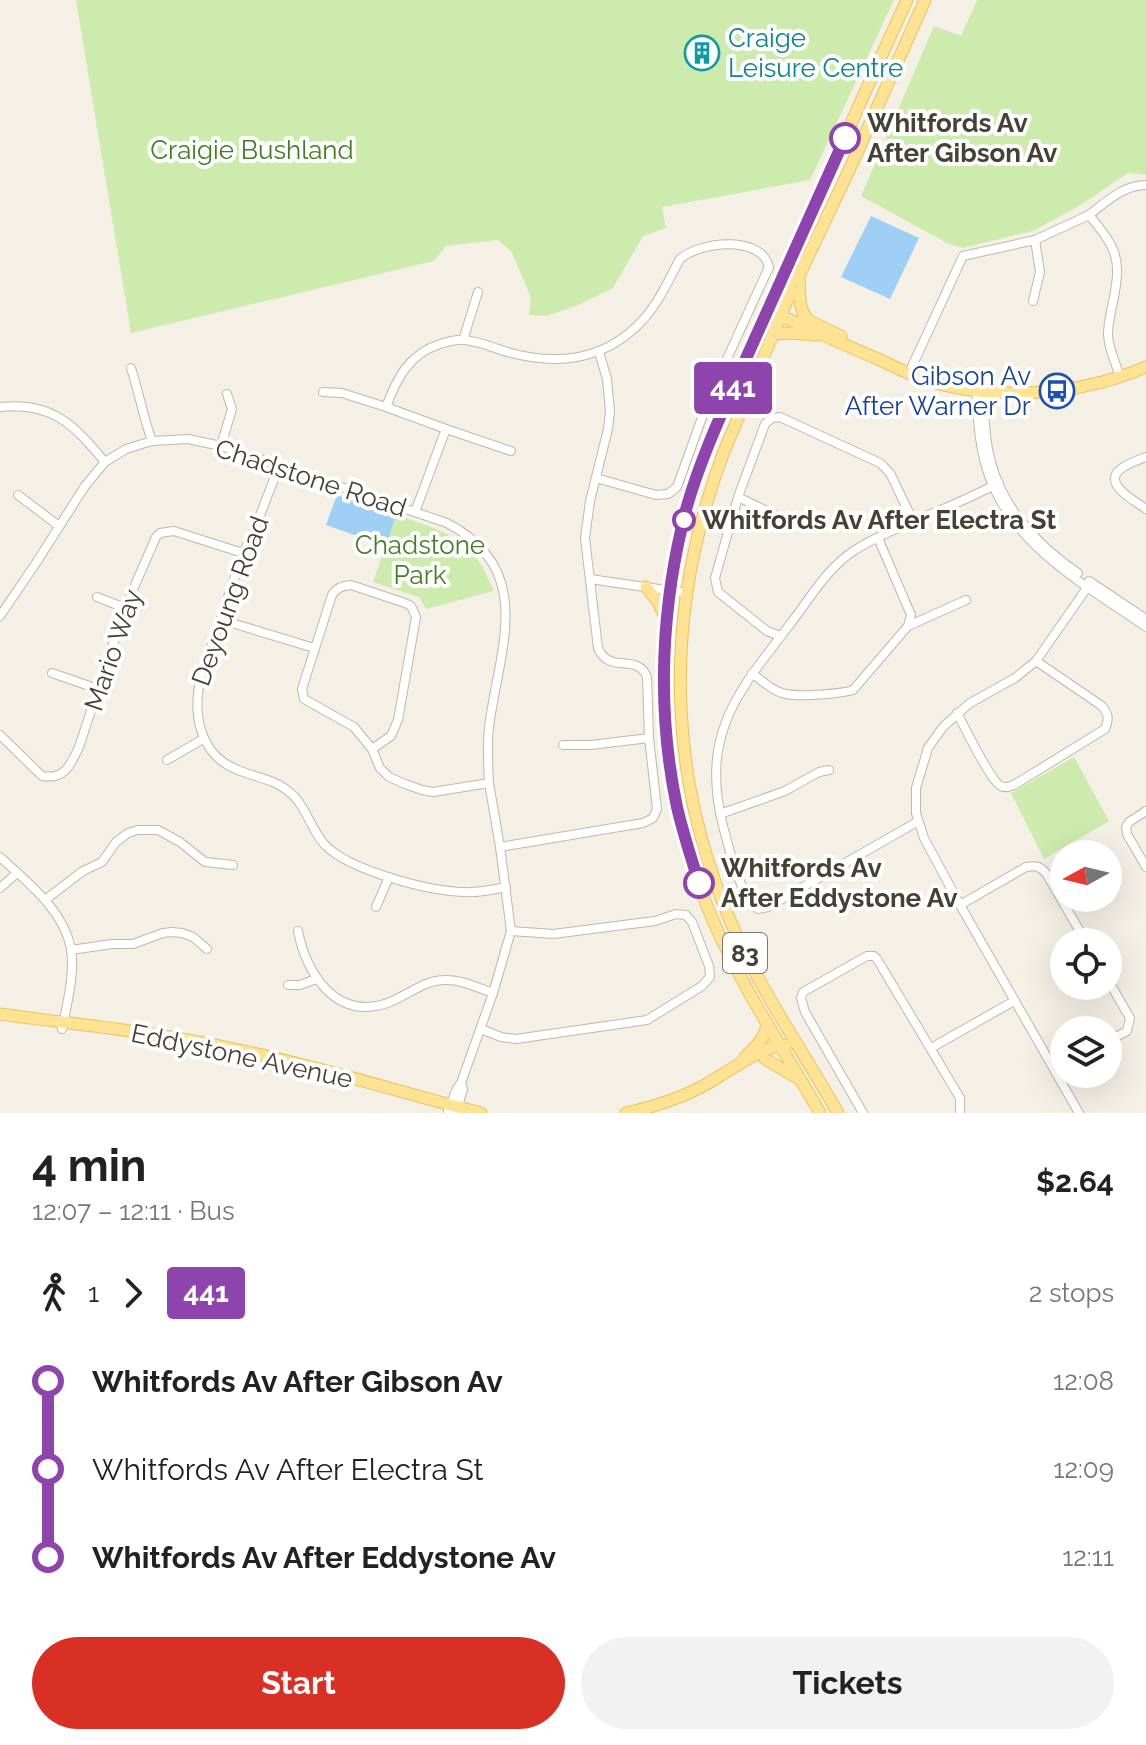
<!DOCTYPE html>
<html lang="en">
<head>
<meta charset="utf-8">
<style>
	body { margin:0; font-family:Raleway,sans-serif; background:#f2f2f2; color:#222; height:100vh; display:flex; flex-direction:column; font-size:30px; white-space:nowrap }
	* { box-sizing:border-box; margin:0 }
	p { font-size:26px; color:#767676 }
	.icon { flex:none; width:44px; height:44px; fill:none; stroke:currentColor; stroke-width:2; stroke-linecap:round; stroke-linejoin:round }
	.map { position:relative; height:1113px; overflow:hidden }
	.details { display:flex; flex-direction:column; background:#fff; flex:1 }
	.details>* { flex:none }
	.badge { padding:0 16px; border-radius:6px; font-size:28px; line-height:52px }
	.needle { width:52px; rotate:262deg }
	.fabs { position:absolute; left:1050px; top:840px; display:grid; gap:16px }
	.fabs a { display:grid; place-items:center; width:72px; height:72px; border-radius:50%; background:#fff; box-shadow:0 8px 32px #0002; font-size:40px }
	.map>.badge { position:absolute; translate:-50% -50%; box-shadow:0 0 0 4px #fff }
	.legs { display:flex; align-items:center; gap:12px; height:88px; padding:0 32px; font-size:26px }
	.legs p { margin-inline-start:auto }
	.headline { display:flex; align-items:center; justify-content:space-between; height:136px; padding:0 32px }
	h1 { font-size:44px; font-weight:700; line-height:60px }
	.primary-button { display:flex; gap:16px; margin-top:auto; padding:16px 32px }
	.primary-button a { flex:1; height:92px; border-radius:48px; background:#d93025; color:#fff; font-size:32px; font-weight:700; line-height:92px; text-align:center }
	.primary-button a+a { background:#f2f2f2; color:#222 }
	ul { padding:0 32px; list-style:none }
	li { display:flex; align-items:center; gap:28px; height:88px; font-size:30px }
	li i { display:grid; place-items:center; width:12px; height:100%; margin:0 10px; background:currentColor }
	li i::after { content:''; width:20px; height:20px; margin:-10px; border:6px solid; border-radius:50%; background:#fff }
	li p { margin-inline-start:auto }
	li:first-child i { background:linear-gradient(#0000 50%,currentColor 0) }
	li:last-child i { background:linear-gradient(currentColor 50%,#0000 0) }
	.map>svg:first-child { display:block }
	.green { fill:#cdebac }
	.water { fill:#9ecff5 }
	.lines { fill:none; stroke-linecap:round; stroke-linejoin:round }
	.minor-casing { stroke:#c0b8a8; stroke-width:10 }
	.major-casing { stroke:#ebc35d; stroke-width:13 }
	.minor { stroke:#fff; stroke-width:8 }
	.major { stroke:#ffe394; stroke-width:11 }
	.line-1-casing { stroke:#fff; stroke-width:18 }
	.line-1 { stroke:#8e44ad; stroke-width:12 }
	.stop-1-dot { fill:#fff; stroke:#8e44ad; stroke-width:4 }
	.labels { text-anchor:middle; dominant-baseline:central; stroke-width:8; stroke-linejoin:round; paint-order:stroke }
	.shield { fill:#fff; stroke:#7e7972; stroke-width:2 }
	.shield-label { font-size:24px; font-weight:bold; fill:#474035 }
	.culture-label { font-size:26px; fill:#0d838f; stroke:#fff; text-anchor:start }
	.stop-label { font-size:26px; font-weight:bold; fill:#474035; stroke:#fff; text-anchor:start }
	.park-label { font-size:26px; fill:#447d24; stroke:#fff }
	.transit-label { font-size:26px; fill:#164399; stroke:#fff; text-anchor:end }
	.street-label { font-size:26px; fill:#474035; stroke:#fff }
</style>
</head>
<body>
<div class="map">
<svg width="1146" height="1113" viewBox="0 0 1146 1113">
	<rect width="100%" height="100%" fill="#f4f0e6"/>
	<g class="green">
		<polygon points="76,0 894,0 810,180 662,207 666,228 643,236 613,288 578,305 547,316 529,315 531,297 511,251 498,240 446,246 434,261 131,333"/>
		<polygon points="977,0 1146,0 1146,175 1128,173 1079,206 1033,231 962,248 947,243 861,196 934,26 961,36"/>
		<path d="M396,515C429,526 464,535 483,568C487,575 490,584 494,591L426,609L419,597L373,582Z"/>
		<polygon points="1074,757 1109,821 1044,859 1011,793"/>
	</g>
	<g class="water">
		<polygon points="871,216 919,238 890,299 841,277"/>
		<polygon points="337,495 396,515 386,546 326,525"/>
	</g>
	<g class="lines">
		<g class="minor-casing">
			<g id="minor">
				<path d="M1089,215C1106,202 1123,185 1146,185"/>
				<polyline points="1033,301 1040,272 1035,240"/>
				<polyline points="463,340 478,292"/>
				<path d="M131,368C139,392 143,417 152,441"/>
				<path d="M909,373L963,256L1035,240L1089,215C1117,249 1122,258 1113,302C1111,312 1108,323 1108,334C1108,348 1116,363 1120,377"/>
				<path d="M976,382C977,409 978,437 985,463C1006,543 1083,583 1146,627"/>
				<path d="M984,383C984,412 984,441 993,469C1006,512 1042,549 1078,573"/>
				<polyline points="323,392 342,393 386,407"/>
				<path d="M0,407C52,401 74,425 105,462"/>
				<polyline points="446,429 511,451"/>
				<polyline points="221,446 232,409 227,394"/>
				<path d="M1146,457C1138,460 1129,463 1122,468C1100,483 1135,501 1146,509"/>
				<path d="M279,466L254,531L243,553L201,677C192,713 199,755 238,770C254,777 274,779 288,791C307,805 310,830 326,846C352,871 428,891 464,892C478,893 492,890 506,887"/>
				<polyline points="18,495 59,526"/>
				<polyline points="738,497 775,515"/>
				<path d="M415,512L446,429L386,407C397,378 409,354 440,344C447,342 457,339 464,340C479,341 496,349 511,353C557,365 602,360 637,326C657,307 667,283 680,259C699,242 761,234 769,267L709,398L677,487L668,494L656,495L596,478"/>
				<polyline points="590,579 686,593"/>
				<polyline points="1089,581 1146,619"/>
				<polyline points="97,597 125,608"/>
				<path d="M0,616L36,563L85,486L105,462L126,449L152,441L188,439L221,446L447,523C537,570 499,649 489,727C487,746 488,765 489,783L500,847L511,931L493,993L461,1083L457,1088L448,1111"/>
				<polyline points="222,620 314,648"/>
				<polyline points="908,626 966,600"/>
				<polyline points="780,636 767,631 718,592 715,578 738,497 765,424 772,418 780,417 880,463 890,473 913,521"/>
				<polyline points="52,673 98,689"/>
				<path d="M752,673C762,681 774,692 786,694C800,697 839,694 853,690L908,626L911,615L878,538"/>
				<path d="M957,713C964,726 991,782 1001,786C1006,789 1009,786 1014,785L1105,729C1109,719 1109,715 1102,706L1036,661"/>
				<path d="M0,735L42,776C65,780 71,764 79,747L125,608L156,537L160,533L174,531L243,553"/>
				<polyline points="563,745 591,745 649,738"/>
				<path d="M372,749L391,736L398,720L416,617L411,606L405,603L351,585C341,586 337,588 332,595L302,689L304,699L354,727L372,749L380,768L389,777L405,784L422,790L433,792L489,783"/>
				<polyline points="167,760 203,739"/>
				<polyline points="1146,811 1129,822 1126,827 1127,834 1146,867"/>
				<polyline points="720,814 785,791 819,772 829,770"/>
				<path d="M917,822L768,907L758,909C740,896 729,849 723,826C700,733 738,692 791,623C811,597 827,568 855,550C877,536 902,526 926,516C951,506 975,495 999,483"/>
				<path d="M500,847L643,823L653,818L657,809L649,738L647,677C637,652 609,675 598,648L585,538L590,501L608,429L610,412L607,379L599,352"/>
				<path d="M0,857C27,882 64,910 71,949C75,974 67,1004 62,1029"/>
				<polyline points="0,888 17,873"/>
				<polyline points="45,900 83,871 102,862 116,842 128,833 138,830 158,830 180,842 205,862 233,865"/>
				<path d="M960,905L1026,867C1036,865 1039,866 1046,873L1086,942"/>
				<polyline points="376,907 389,877"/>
				<path d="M298,931C306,971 333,1017 381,1005C403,1000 421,980 445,980C460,979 478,988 493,993"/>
				<polyline points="71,950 112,944 133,944 163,933 172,932 182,933 193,937 207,949"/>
				<polyline points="1108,980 1130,1018 1127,1031 1108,1041"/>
				<polyline points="288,985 300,985 316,979"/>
				<polyline points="481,1029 501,1037 516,1039 647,1020 702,986 710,977 709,966 692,922 686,915 676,914 655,921 553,934 511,931"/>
				<polyline points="931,1048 1014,1001"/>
				<polyline points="456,1113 463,1089 461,1083"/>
				<polyline points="863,1113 805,1012 801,998 803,992 867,956 874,956 877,959 960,1098 960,1113"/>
				<polyline points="1079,1113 960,905 924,838 916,813 916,788 928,748 943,727 970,703 1015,678 1036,661 1091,582"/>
			</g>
		</g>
		<g class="major-casing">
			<g id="major">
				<path d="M799,279C800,293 798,309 808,320"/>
				<path d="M777,314C810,329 844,345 878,359C893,366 908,374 923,379C993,402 1078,396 1146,367"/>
				<polyline points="803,318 841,336"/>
				<polyline points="773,334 791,333 815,335"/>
				<polyline points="646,587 658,602 665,617"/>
				<path d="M0,1014C78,1025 157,1032 234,1049C318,1066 399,1092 481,1113"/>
				<path d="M745,1057C756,1047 765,1038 767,1023"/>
				<polyline points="765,1059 799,1079"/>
				<path d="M626,1113C653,1107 679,1099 703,1086C724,1075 764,1044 786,1045"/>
				<path d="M820,1113C780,1043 734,976 705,901C657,776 650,632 688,504C703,454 725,406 746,358C762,323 776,288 793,253C831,169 868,84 907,0"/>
				<path d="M838,1113C808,1060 773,1009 746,955C666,793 660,623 723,454L787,301L852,164L925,0"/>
			</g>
		</g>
		<use href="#minor" class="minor"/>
		<use href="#major" class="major"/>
	</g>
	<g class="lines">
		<g class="line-1-casing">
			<path id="line-1" d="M699,883C691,858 683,833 677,807C656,708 661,604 687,506C702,454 726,404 748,354C780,282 813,210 845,138"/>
		</g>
		<use href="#line-1" class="line-1"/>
	</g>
	<defs>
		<g id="building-ring" transform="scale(1.8)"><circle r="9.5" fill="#fff" stroke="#0f9aa8" stroke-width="1.5"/><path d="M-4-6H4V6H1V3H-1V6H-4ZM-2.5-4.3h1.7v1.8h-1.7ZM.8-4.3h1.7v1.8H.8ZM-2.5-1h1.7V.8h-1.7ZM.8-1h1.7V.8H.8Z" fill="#0f9aa8"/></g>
		<g id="bus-ring" transform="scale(1.8)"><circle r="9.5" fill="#fff" stroke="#1a4fb4" stroke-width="1.5"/><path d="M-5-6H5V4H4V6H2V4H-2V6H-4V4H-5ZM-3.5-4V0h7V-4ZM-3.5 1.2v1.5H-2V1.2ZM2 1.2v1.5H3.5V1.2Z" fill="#1a4fb4"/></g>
	</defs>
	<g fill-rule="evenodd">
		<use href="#building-ring" x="702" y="53"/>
		<use href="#bus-ring" x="1057" y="391"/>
	</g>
	<g class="stop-1-dot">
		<circle cx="845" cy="138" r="14"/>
		<circle cx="684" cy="520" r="10"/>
		<circle cx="699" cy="883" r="14"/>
	</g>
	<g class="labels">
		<rect class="shield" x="723" y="933" width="44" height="40" rx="6"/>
		<g class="shield-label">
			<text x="745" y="953">83</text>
		</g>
		<g class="culture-label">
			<text x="728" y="38">Craige<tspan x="728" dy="30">Leisure Centre</tspan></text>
		</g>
		<g class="stop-label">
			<text x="867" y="123">Whitfords Av<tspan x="867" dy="30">After Gibson Av</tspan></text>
			<text x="702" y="520">Whitfords Av After Electra St</text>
			<text x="721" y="868">Whitfords Av<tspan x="721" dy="30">After Eddystone Av</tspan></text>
		</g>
		<g class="park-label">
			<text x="252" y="150">Craigie Bushland</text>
			<text x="420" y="545">Chadstone<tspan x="420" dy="30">Park</tspan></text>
		</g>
		<g class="transit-label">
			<text x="1031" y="376">Gibson Av<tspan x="1031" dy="30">After Warner Dr</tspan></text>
		</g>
		<g class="street-label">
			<text transform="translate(311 478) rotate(18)">Chadstone Road</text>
			<text transform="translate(230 601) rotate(-70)">Deyoung Road</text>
			<text transform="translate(113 650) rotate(-71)">Mario Way</text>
			<text transform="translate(242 1056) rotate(12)">Eddystone Avenue</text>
		</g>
	</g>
</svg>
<div class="fabs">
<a><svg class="needle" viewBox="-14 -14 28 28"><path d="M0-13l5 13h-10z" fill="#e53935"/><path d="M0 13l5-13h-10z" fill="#767676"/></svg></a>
<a><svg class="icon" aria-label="locate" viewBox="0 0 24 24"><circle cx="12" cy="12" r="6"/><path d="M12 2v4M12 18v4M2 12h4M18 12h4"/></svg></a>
<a><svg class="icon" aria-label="layers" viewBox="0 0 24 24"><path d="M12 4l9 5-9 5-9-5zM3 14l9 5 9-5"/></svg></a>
</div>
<b class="badge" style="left:733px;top:388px;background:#8e44ad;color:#fff">441</b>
</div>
<section class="details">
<div class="headline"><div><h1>4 min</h1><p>12:07 – 12:11 · Bus</p></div><b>$2.64</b></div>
<div class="legs"><svg class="icon" aria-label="walk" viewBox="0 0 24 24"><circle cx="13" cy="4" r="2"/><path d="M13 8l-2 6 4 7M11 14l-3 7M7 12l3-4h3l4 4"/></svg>1<svg class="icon" aria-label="forward" viewBox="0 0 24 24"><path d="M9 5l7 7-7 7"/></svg><b class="badge" style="background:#8e44ad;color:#fff">441</b><p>2 stops</p></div>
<ul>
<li><i style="color:#8e44ad"></i><b>Whitfords Av After Gibson Av</b><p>12:08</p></li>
<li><i style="color:#8e44ad"></i><span>Whitfords Av After Electra St</span><p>12:09</p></li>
<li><i style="color:#8e44ad"></i><b>Whitfords Av After Eddystone Av</b><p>12:11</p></li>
</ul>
<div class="primary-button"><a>Start</a><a>Tickets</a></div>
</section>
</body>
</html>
